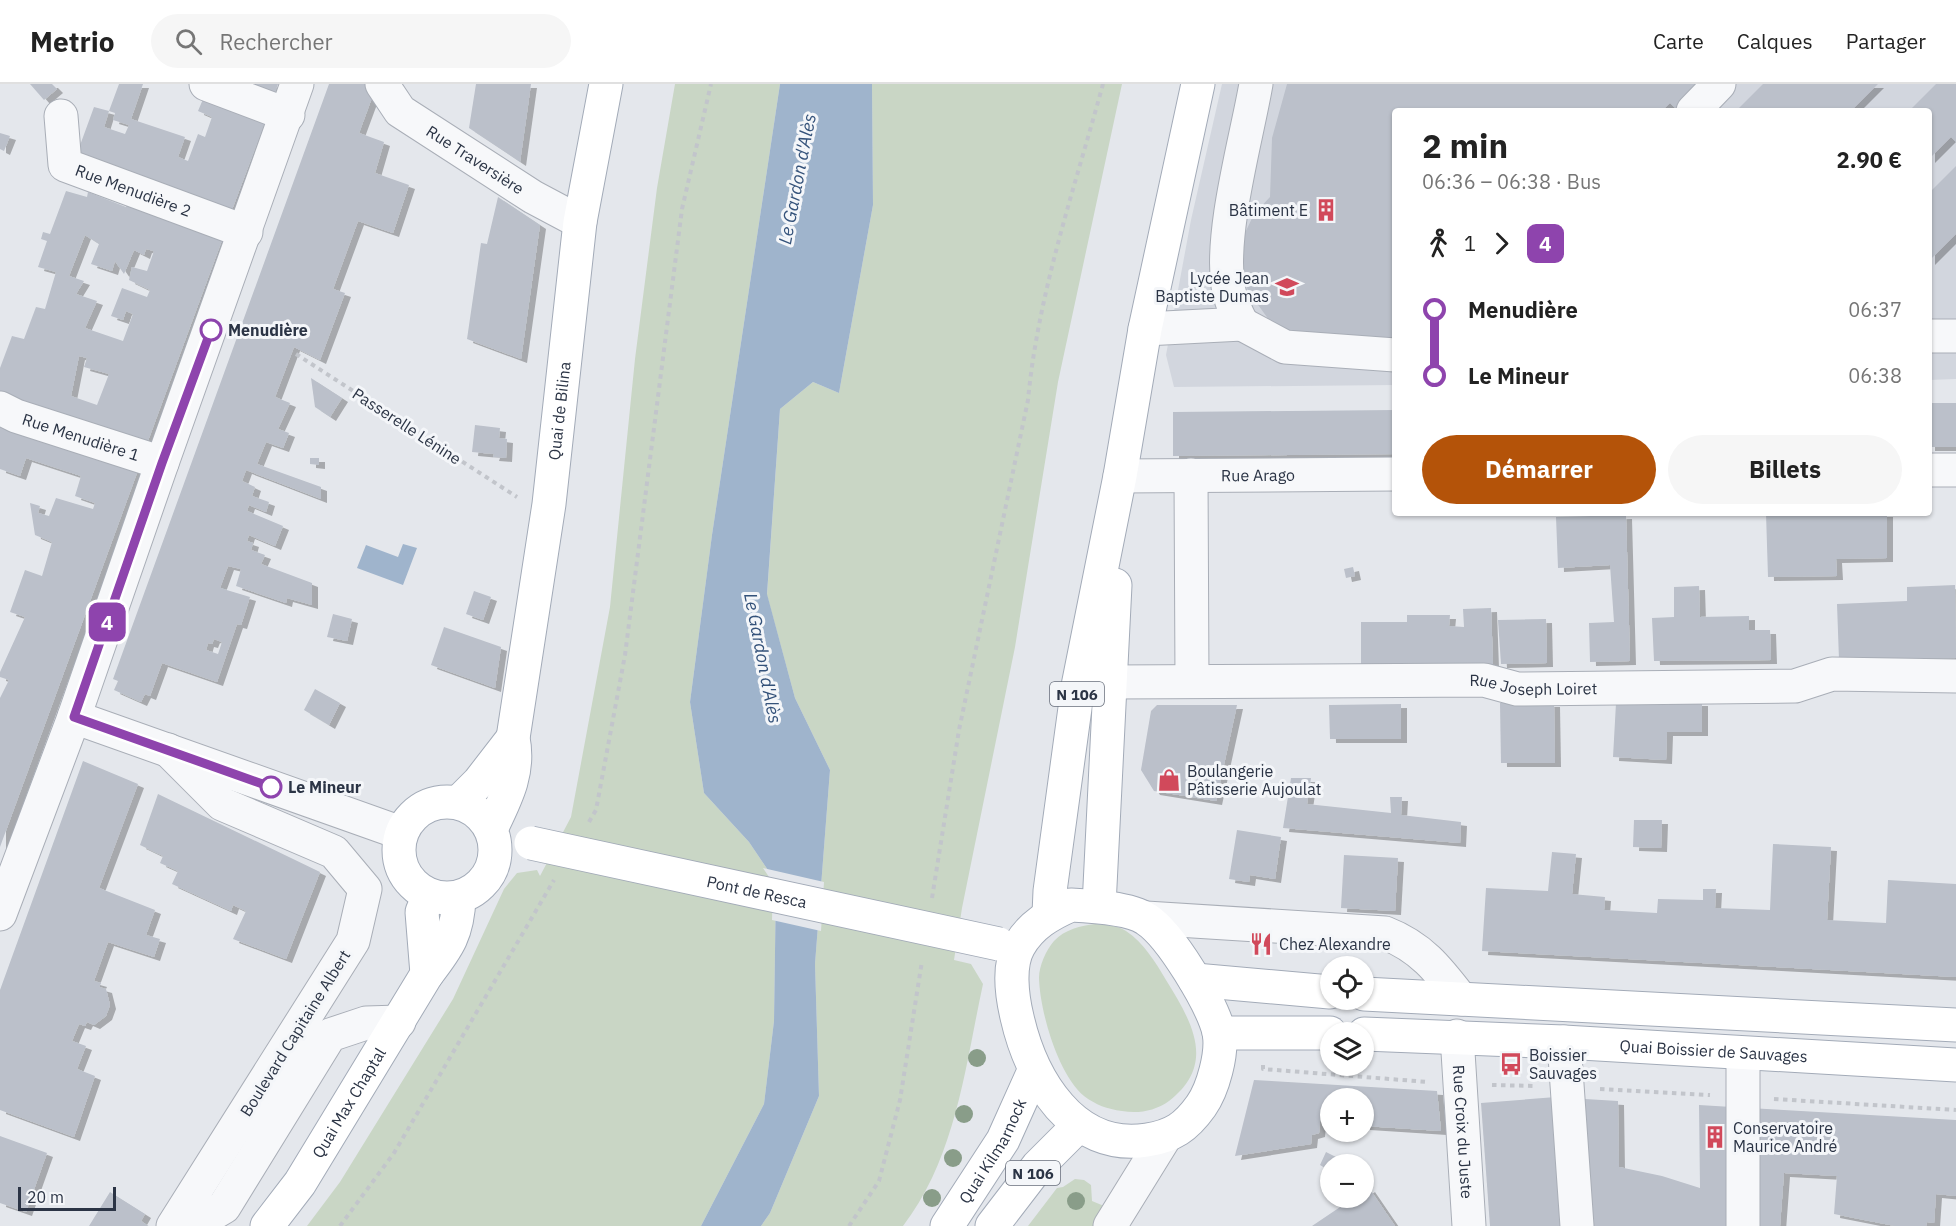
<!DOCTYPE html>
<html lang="fr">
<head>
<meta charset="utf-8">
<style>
	body { margin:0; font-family:"IBM Plex Sans",sans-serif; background:#f6f6f6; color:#222; height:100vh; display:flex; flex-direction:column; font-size:22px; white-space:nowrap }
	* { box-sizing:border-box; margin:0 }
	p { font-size:20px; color:#767676 }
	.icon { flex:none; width:33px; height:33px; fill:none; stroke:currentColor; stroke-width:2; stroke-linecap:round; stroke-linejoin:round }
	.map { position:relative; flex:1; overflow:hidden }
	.sheet { position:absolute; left:1392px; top:24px; width:540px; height:408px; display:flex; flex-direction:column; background:#fff; border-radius:6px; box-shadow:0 2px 4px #0004 }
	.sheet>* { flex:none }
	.badge { padding:0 12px; border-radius:9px; font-size:21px; line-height:39px }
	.controls { position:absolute; left:1320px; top:872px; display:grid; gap:12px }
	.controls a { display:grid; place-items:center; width:54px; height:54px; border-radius:50%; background:#fff; box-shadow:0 2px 4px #0004; font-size:30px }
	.scale { position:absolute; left:18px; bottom:15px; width:98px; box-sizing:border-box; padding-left:6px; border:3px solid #2b3445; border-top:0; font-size:16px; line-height:21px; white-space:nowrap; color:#2b3445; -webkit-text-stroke:4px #f4f6f9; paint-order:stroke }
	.map>.badge { position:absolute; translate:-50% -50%; box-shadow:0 0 0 3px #fff }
	.legs { display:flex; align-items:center; gap:9px; height:66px; padding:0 30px; font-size:20px }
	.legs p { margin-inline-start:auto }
	.head { display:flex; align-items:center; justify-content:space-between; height:102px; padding:0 30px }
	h1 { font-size:33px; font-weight:700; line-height:45px }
	.cta { display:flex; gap:12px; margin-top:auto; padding:12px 30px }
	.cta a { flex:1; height:69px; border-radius:36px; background:#b45309; color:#fff; font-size:24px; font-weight:700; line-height:69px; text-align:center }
	.cta a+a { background:#f6f6f6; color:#222 }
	ul { padding:0 30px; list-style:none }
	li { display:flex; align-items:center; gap:21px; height:66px; font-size:22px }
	li i { display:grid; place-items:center; width:9px; height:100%; margin:0 8px; background:currentColor }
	li i::after { content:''; width:15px; height:15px; margin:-8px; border:4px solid; border-radius:50%; background:#fff }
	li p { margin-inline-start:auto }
	li:first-child i { background:linear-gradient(#0000 50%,currentColor 0) }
	li:last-child i { background:linear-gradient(currentColor 50%,#0000 0) }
	header { display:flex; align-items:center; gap:36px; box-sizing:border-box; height:84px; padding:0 30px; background:#fff; border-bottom:2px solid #e0e0e0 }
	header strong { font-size:28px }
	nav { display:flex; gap:33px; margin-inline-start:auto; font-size:21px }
	.search { width:420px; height:54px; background:#f6f6f6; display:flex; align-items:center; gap:15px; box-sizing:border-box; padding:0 21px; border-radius:33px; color:#767676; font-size:22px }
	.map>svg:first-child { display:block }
	.built { fill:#d2d6de }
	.green { fill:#c9d6c5 }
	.water { fill:#9fb4cc }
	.pier { fill:#e4e7ec }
	.building { fill:#bbc0ca; fill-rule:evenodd; filter:url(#shadow) }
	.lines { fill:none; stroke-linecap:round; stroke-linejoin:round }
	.minor-casing { stroke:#a9aeb7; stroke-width:35 }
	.major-casing { stroke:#a3abb8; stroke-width:35 }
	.path { stroke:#c2c5cb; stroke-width:4; stroke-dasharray:4.5 4.5; stroke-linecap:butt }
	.minor { stroke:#f7f8fa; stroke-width:33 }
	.major { stroke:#fff; stroke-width:33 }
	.major-bridge-casing { stroke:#a3abb8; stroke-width:35; stroke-linecap:butt }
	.major-bridge { stroke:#fff; stroke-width:33 }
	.tree { fill:#899d89 }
	.line-1-casing { stroke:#fff; stroke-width:14 }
	.line-1 { stroke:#8e44ad; stroke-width:9 }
	.stop-1-dot { fill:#fff; stroke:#8e44ad; stroke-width:3 }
	.labels { text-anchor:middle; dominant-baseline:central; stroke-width:6; stroke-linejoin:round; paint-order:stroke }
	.shield { fill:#f4f6f9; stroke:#676e7b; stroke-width:1.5 }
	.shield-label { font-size:15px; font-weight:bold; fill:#2b3445 }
	.street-label { font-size:16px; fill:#2b3445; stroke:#f4f6f9 }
	.poi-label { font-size:16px; fill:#2b3445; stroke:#f4f6f9; text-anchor:start }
	.stop-label { font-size:16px; font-weight:bold; fill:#2b3445; stroke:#f4f6f9; text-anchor:start }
	.water-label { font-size:18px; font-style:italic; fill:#34527a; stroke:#f4f6f9 }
</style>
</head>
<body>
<header>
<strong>Metrio</strong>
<div class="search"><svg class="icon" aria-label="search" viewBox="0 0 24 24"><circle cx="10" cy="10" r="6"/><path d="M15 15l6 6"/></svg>Rechercher</div>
<nav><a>Carte</a><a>Calques</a><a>Partager</a></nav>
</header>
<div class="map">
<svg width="1956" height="1142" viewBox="0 0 1956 1142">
	<defs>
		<filter id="shadow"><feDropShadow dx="6" dy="4" stdDeviation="0" flood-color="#0004"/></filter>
	</defs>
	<rect width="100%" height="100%" fill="#e4e7ec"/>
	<polygon class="built" points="1222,0 1956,0 1956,295 1929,296 1929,27 1395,27 1395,301 1174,303 1166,271 1191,136"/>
	<g class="green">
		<polygon points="675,0 780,0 712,451 690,618 704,709 749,758 776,798 774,937 764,1020 701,1142 307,1142 340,1098 453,915 504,805 517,789 537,786 540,792 571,733 610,523 635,275 657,104"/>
		<path d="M872,0H1122L1058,298L1015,563L962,824L954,876L971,880L983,900C965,983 956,1073 903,1142H761L770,1129L819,1012L815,880L830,686L795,614L767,511L780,325L813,298L839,309L873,121Z"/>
		<path d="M1095,840C1106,841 1117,841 1126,847C1144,859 1156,879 1166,896C1192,938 1217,980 1169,1017C1155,1027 1138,1030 1122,1027C1107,1025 1096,1021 1084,1012C1058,990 1040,928 1039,894C1039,882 1046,866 1054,857C1065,845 1081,842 1095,840Z"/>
		<polygon points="1075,1095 1084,1096 1091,1101 1092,1117 1104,1122 1095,1142 1028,1142 1057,1104 1063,1103"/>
	</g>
	<g class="water">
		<polygon points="780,0 872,0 873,121 839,309 813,298 780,325 767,510 795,614 830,686 815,880 819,1012 770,1129 761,1142 701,1142 764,1020 774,937 776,798 749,758 704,709 690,618 712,451"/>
		<polygon points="403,460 417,464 403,501 357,484 366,461 398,473"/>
	</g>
	<polygon class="pier" points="763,784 824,798 821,847 772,836 773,799"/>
	<g class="building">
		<polygon points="30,0 52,0 57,5 44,16"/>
		<path d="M119,0H143L131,35L185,53L178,73L188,77L198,50L205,53L212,33L198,27L206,8L268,30L230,131L75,75L94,23L109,27ZM109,27L115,29L113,36L129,41L125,50L104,43Z"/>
		<polygon points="231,0 278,0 273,15"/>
		<path d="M329,0H369L373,11L359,49L384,58L375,89L409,101L393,149L358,137L333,205L345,209L320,276L294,263L275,313L290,319L278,345L289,349L283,364L266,358L257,380L321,403V415L246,386L242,397L255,403L252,412L269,418L266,428L249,421L247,427L283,442L275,462L249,451L247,457L253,459L251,466L265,471L261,480L312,499V521L287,514L286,519L236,502L241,485L228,482L220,504L250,513L241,541L237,540L217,598L162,579L150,612L145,610L141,618L114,606L118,597L113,595ZM214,555L222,558L218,570L206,566L208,559L212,560Z"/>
		<polygon points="476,0 531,0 520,78 469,44"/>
		<polygon points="1287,0 1699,0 1675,24 1670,19 1662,27 1395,27 1395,258 1299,253 1269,236 1248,207 1244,194 1242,172 1245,149 1254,130 1270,113 1272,54"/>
		<polygon points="1763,0 1878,0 1851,27 1736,27"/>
		<polygon points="1936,0 1956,0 1956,58 1951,53 1929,75 1929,27 1909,27"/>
		<polygon points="0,49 10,52 4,67 0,65"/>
		<polygon points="1956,82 1956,150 1929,177 1929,109"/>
		<path d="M66,107L87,113L88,108L126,123L130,112L225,148L145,365L0,315V284L12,252L24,255L36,223L45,225L56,188L38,183L47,157L41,155L43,148L50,150ZM85,151L99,160L91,180L112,187L115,177L124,190L134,166L144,171L146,165L154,167L147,187L132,183L129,196L150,206L147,213L122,204L111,232L123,236L126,227L133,230L123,257L85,244L97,217L76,210L84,197L69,192ZM79,272L87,274L84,283L109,290L97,321L71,312Z"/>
		<polygon points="498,113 540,141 521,275 467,255 481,159 487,160"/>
		<polygon points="311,294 342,314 330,333 315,323"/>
		<rect x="1929" y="319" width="27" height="44"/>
		<polygon points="1395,326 1395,370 1173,372 1173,328"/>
		<polygon points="0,336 141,378 0,763 0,614 9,596 0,593 0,588 25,533 10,528 25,486 42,492 52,458 35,451 30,419 40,422 38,429 49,432 56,414 93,425 95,419 75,412 81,392 26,374 20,392 0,385"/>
		<polygon points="475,341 500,344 499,354 507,355 506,374 493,373 494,370 472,368"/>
		<polygon points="310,374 319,374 319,381 310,380"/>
		<polygon points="1766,429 1887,429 1887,474 1836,475 1837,492 1768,493"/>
		<polygon points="1626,431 1630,577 1590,578 1589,539 1614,538 1610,481 1558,484 1556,433"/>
		<polygon points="1353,483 1355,492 1346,494 1344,485"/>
		<polygon points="1955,501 1956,574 1839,576 1837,520 1907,517 1907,503"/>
		<polygon points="1699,502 1700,533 1749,532 1749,546 1770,546 1771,576 1654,577 1652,534 1674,533 1674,503"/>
		<polygon points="474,507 491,513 483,536 466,530"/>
		<polygon points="1491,524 1493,580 1361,581 1361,538 1407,538 1407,531 1450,531 1449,542 1464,543 1463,525"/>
		<polygon points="333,530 352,535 347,557 327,553"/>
		<polygon points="1546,535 1547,579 1501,580 1498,536"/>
		<polygon points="444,543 501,563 495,604 431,581"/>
		<polygon points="315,605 340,619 329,641 304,626"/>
		<polygon points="1670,618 1702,618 1702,648 1667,648 1666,676 1613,673 1616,619 1669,621"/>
		<polygon points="1500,619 1554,619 1555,679 1501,679"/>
		<polygon points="1401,620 1401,655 1330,655 1329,621"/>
		<polygon points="1157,621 1237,621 1216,717 1154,707 1141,686 1151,627"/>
		<polygon points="83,677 138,700 99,804 155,826 146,851 160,855 154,873 108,858 94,897 101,899 99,903 106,905 110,921 106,932 94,941 87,938 85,942 79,940 72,957 86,962 77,985 95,992 74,1053 0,1026 0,906"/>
		<polygon points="1291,694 1311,694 1307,720 1391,729 1390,713 1402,713 1401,731 1461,738 1460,759 1283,744"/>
		<polygon points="158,710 320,788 286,875 233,855 246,827 233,821 231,827 172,800 178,787 160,779 163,772 140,761"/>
		<polygon points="1634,736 1662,736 1661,764 1633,763"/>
		<polygon points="1237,746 1281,753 1275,795 1250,791 1249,798 1229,795"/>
		<polygon points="1773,760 1831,763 1827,836 1886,839 1888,796 1956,800 1956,893 1482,867 1486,804 1548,807 1552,768 1576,770 1572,810 1605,813 1604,826 1657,829 1658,815 1703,816 1703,805 1716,805 1715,824 1770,826"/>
		<polygon points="1344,771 1398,774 1395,827 1341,824"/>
		<polygon points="1254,996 1437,1007 1441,1047 1364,1042 1364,1014 1330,1014 1330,1028 1321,1027 1319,1049 1312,1051 1311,1060 1235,1072"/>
		<polygon points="1556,1013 1561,1142 1490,1142 1481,1019"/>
		<polygon points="1585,1015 1618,1017 1619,1083 1662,1092 1700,1104 1699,1021 1732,1023 1732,1142 1593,1142"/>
		<polygon points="1749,1024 1956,1036 1956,1112 1936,1110 1934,1139 1927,1138 1926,1142 1895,1142 1834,1130 1837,1092 1784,1089 1780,1142 1752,1142"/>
		<polygon points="0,1052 47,1069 26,1128 0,1119"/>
		<polygon points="1326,1068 1340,1075 1337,1080 1330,1080 1330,1087 1320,1081"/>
		<polygon points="1369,1104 1395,1142 1312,1142 1355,1113 1364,1113 1364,1108"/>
		<polygon points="110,1108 145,1130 141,1137 148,1142 89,1142"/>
	</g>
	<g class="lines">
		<g class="minor-casing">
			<g id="minor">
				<polyline points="206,0 288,31"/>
				<path id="s1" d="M382,0L400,27L533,113L580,138"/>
				<polyline points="1693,27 1719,0"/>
				<path id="s2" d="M61,32L65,81L246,148"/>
				<polyline points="1242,240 1285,263 1395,271"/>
				<path d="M1145,245L1242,240C1236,228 1230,216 1228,202C1220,147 1246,57 1256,0"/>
				<polyline points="1929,252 1956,252"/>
				<path id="s3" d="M0,324L16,332L162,379"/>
				<polyline points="1929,386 1956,386"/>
				<polyline points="1191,391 1192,597"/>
				<path id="s4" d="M1120,392L1395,390"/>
				<path id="s5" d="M1110,598L1484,596L1517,605L1795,602L1832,590L1956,592"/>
				<polyline points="74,633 401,749"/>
				<polyline points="168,666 222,720 334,768 365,805 353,857 173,1142"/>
				<polyline points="0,830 74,633 162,379 297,0"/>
				<path d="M1146,834L1385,849C1421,863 1438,885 1461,915"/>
				<path id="s6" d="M1457,952L1469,1142"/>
				<polyline points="1564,958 1577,1142"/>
				<polyline points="192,1142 224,1123 330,951 366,939 399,938"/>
				<polyline points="1110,1142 1165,1053"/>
				<polyline points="1743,1142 1743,970"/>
			</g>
		</g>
		<g class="major-casing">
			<g id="major">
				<polyline points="459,718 479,698 513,654"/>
				<circle cx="447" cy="766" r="48"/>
				<path id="s7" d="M491,745C506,714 520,688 513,654L549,420L580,138L606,0"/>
				<path d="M1071,821C1091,822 1130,824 1146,835C1171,851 1212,920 1219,948C1223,969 1213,1005 1201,1022C1186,1043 1173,1052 1147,1056C1073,1068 1031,995 1017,933C1012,912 1008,881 1019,862C1031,841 1050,830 1071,821Z"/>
				<polyline points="1099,822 1115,501"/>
				<polyline points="1049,830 1050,807 1078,602 1120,392 1145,245 1198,0"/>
				<polyline points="427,890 422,828 429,811"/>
				<polyline points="1195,896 1330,908"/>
				<polyline points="1364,910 1956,941"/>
				<polyline points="1219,949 1330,949"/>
				<path id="s8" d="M1364,950L1564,958L1956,981"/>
				<path id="s9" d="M267,1142L300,1099L427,890C448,863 458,849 459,813"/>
				<path id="s10" d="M947,1142L1003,1056L1034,987"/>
				<polyline points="992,1142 1038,1082 1079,1041"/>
			</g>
		</g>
		<g class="path">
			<polyline points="296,270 517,413"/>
			<polyline points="589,738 596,726 625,571 682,125 711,0"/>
			<path d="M932,814L959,646L1028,316C1038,209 1075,103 1103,0"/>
			<polyline points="1263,981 1263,985 1428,998"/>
			<polyline points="1492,1001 1536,1002"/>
			<polyline points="1600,1005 1710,1011"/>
			<polyline points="1774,1015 1956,1026"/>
			<polyline points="340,1142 394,1069 554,796"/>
			<polyline points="849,1142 879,1097 900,1016 922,877"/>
		</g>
		<use href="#minor" class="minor"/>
		<use href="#major" class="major"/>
		<g class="major-bridge-casing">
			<g id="major-bridge">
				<path id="s11" d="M531,759L999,860"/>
			</g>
		</g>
		<use href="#major-bridge" class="major-bridge"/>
	</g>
	<g class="tree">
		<circle cx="977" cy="974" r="9"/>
		<circle cx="964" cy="1030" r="9"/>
		<circle cx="953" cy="1074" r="9"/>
		<circle cx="932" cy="1114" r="9"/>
		<circle cx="1076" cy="1117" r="9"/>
	</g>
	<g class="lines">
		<g class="line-1-casing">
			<polyline id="line-1" points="211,246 162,379 74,633 271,703"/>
		</g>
		<use href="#line-1" class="line-1"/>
	</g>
	<defs>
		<g id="building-bare" transform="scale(1.8)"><path d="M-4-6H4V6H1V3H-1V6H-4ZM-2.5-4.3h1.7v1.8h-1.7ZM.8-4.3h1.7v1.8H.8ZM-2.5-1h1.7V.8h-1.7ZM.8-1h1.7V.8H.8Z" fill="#d1495b" stroke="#f4f6f9" stroke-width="2.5" paint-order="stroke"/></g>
		<g id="school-bare" transform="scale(1.8)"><path d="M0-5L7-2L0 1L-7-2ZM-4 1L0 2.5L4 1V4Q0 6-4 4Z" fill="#d1495b" stroke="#f4f6f9" stroke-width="2.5" paint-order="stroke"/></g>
		<g id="shop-bare" transform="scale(1.8)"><path d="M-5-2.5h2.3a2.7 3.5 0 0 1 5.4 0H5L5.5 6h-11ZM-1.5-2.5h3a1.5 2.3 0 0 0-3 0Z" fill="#d1495b" stroke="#f4f6f9" stroke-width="2.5" paint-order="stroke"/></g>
		<g id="restaurant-bare" transform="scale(1.8)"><path d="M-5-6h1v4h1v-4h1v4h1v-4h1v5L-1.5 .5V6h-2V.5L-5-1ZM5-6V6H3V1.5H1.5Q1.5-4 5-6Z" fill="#d1495b" stroke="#f4f6f9" stroke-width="2.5" paint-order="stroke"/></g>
		<g id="bus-bare" transform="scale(1.8)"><path d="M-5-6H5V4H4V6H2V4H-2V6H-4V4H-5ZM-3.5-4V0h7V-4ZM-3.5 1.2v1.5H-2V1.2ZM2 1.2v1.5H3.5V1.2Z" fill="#d1495b" stroke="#f4f6f9" stroke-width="2.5" paint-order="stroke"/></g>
	</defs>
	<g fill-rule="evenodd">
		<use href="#building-bare" x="1326" y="126"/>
		<use href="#school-bare" x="1287" y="203"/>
		<use href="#shop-bare" x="1169" y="696"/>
		<use href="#restaurant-bare" x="1261" y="860"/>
		<use href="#bus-bare" x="1511" y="980"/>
		<use href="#building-bare" x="1715" y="1053"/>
	</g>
	<g class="stop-1-dot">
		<circle cx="211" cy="246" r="10"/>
		<circle cx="271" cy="703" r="10"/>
	</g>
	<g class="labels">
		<g class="shield">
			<rect x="1050" y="598" width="54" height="24" rx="4.5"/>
			<rect x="1006" y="1077" width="54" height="24" rx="4.5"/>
		</g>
		<g class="shield-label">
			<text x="1077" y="610">N 106</text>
			<text x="1033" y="1089">N 106</text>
		</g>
		<g class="street-label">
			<text stroke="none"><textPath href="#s1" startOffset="122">Rue Traversière</textPath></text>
			<text stroke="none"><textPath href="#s2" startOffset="122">Rue Menudière 2</textPath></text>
			<text stroke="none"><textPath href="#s7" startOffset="426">Quai de Bilina</textPath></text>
			<text transform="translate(407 342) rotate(33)">Passerelle Lénine</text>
			<text stroke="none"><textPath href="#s3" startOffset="86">Rue Menudière 1</textPath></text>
			<text stroke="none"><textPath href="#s4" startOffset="138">Rue Arago</textPath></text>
			<text stroke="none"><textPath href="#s5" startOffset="424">Rue Joseph Loiret</textPath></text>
			<text stroke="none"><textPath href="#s11" startOffset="231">Pont de Resca</textPath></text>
			<text transform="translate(295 949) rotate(-58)">Boulevard Capitaine Albert</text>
			<text stroke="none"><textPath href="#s8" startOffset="350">Quai Boissier de Sauvages</textPath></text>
			<text stroke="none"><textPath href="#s9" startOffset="148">Quai Max Chaptal</textPath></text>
			<text stroke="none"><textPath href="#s6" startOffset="96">Rue Croix du Juste</textPath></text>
			<text stroke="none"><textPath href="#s10" startOffset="88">Quai Kilmarnock</textPath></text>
		</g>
		<g class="poi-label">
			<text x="1308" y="126" text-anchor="end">Bâtiment E</text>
			<text x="1269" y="194" text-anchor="end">Lycée Jean<tspan x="1269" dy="18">Baptiste Dumas</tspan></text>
			<text x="1187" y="687">Boulangerie<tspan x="1187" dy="18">Pâtisserie Aujoulat</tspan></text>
			<text x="1279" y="860">Chez Alexandre</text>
			<text x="1529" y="971">Boissier<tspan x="1529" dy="18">Sauvages</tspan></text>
			<text x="1733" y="1044">Conservatoire<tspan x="1733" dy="18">Maurice André</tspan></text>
		</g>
		<g class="stop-label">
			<text x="228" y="246">Menudière</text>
			<text x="288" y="703">Le Mineur</text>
		</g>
		<g class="water-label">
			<text transform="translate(797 95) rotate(-79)">Le Gardon d'Alès</text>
			<text transform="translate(763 574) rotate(79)">Le Gardon d'Alès</text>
		</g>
	</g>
</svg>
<div class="controls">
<a><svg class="icon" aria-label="locate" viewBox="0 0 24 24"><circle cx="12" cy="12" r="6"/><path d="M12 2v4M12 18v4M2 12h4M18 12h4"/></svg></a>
<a><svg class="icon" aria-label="layers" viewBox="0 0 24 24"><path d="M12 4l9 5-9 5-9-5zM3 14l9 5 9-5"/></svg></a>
<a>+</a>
<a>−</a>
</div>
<div class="scale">20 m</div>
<b class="badge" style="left:107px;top:538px;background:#8e44ad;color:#fff">4</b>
<section class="sheet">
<div class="head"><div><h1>2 min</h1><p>06:36 – 06:38 · Bus</p></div><b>2.90 €</b></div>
<div class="legs"><svg class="icon" aria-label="walk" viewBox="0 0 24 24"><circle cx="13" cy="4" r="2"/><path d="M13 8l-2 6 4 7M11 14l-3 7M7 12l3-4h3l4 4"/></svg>1<svg class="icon" aria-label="forward" viewBox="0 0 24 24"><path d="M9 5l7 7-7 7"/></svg><b class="badge" style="background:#8e44ad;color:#fff">4</b></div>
<ul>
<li><i style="color:#8e44ad"></i><b>Menudière</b><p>06:37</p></li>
<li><i style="color:#8e44ad"></i><b>Le Mineur</b><p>06:38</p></li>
</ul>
<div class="cta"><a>Démarrer</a><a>Billets</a></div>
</section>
</div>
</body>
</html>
